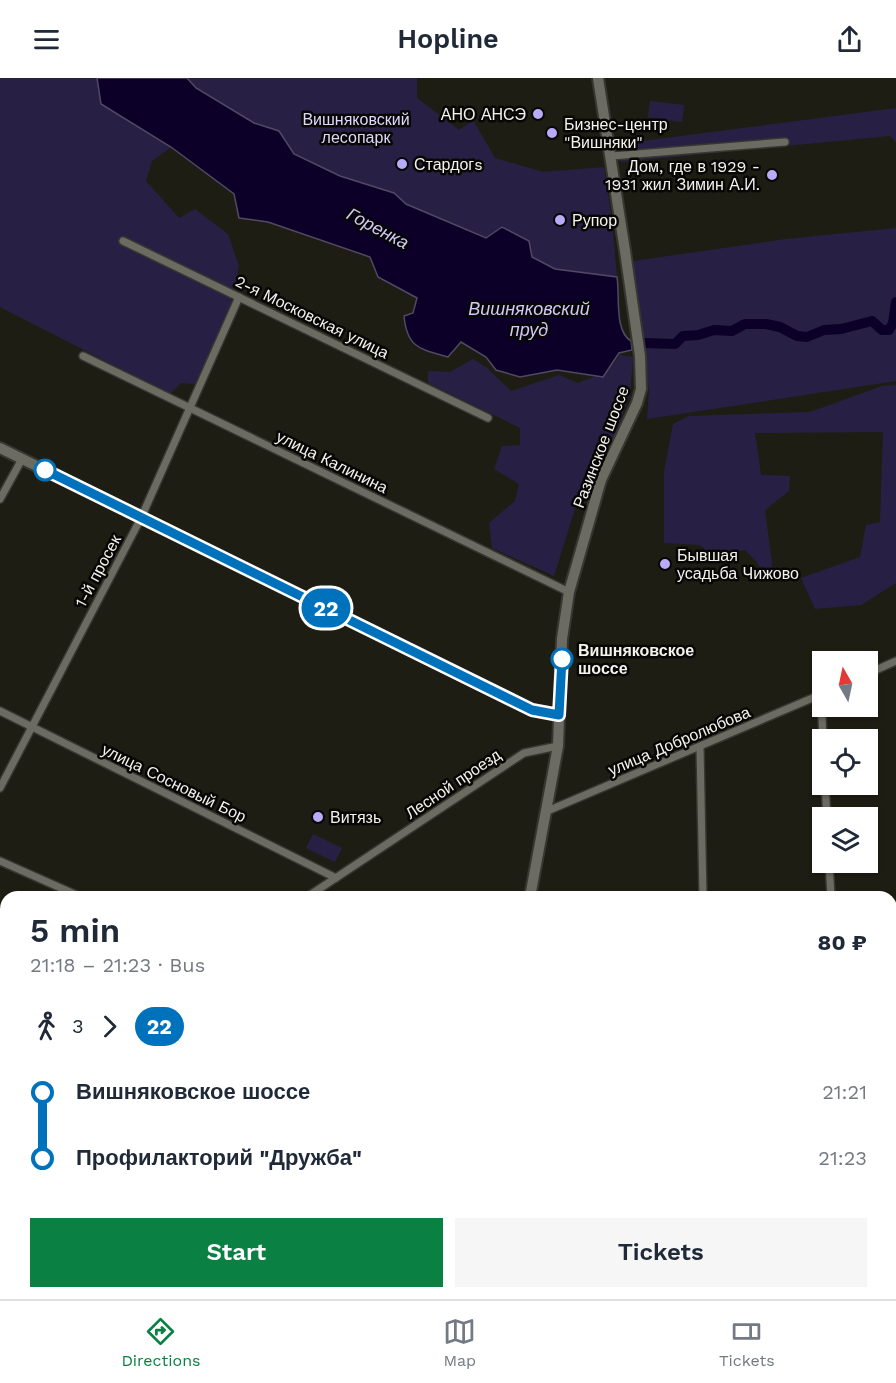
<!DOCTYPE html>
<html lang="en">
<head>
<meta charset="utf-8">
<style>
	body { margin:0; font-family:"Work Sans",sans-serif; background:#f6f6f7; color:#1f2937; height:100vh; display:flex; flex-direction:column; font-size:22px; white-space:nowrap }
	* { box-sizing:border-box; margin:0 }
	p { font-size:20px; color:#747a83 }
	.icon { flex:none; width:33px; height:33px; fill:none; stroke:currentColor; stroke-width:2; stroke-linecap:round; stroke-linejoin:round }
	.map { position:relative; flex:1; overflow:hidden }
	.sheet { position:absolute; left:0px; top:813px; width:897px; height:408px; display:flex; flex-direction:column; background:#fff; border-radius:18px 18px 0 0; box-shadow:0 2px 4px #0004 }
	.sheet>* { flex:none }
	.badge { padding:0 12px; border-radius:20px; font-size:21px; line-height:39px }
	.needle { width:39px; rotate:351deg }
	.fabs { position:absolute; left:812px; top:573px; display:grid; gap:12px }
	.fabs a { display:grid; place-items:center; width:66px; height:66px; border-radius:0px; background:#fff; box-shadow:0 2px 4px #0004; font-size:30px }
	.map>.badge { position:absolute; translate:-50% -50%; box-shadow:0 0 0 3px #fff }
	.legs { display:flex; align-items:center; gap:9px; height:66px; padding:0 30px; font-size:20px }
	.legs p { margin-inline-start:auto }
	.summary { display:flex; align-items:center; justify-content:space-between; height:102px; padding:0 30px }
	h1 { font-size:33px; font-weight:600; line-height:45px }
	.primary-button { display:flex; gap:12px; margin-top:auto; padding:12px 30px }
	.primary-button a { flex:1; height:69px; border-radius:0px; background:#0b8043; color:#fff; font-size:24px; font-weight:600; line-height:69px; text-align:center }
	.primary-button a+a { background:#f6f6f7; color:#1f2937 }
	ul { padding:0 30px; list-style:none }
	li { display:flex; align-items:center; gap:21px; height:66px; font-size:22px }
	li i { display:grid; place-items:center; width:9px; height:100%; margin:0 8px; background:currentColor }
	li i::after { content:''; width:15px; height:15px; margin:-8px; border:4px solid; border-radius:50%; background:#fff }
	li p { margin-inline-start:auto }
	li:first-child i { background:linear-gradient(#0000 50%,currentColor 0) }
	li:last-child i { background:linear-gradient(currentColor 50%,#0000 0) }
	header { display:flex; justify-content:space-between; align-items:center; height:78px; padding:0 30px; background:#fff; font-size:27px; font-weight:600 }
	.menu { display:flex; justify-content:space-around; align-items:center; height:84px; border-top:2px solid #e0e1e3; background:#fff; font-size:16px; color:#747a83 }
	.menu a { display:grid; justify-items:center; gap:3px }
	.menu .selected { color:#0b8043 }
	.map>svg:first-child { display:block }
	.green { fill:#282044 }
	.water { fill:#0c0028; stroke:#514963; stroke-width:1.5 }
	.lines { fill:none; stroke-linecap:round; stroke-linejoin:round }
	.stream { stroke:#514963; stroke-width:1.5 }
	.river { stroke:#0c0028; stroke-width:10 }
	.street-casing { stroke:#373631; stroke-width:10 }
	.secondary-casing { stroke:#373631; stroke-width:14 }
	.street { stroke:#6c6b61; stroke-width:7 }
	.secondary { stroke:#6c6b61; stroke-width:10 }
	.line-1-casing { stroke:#fff; stroke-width:14 }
	.line-1 { stroke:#0072bc; stroke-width:9 }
	.poi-dot { fill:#b8abf7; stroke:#080705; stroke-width:2 }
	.stop-1-dot { fill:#fff; stroke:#0072bc; stroke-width:3 }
	.labels { text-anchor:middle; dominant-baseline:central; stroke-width:5; stroke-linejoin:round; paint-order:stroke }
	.poi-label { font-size:16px; fill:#f3f2ec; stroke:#080705; text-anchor:start }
	.park-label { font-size:16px; fill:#ddd9fa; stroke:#080705 }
	.street-label { font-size:16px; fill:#f3f2ec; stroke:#080705 }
	.stop-label { font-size:16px; font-weight:bold; fill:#f3f2ec; stroke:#080705; text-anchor:start }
	.water-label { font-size:18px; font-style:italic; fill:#d0c9fa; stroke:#080705 }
</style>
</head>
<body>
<header><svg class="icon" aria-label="menu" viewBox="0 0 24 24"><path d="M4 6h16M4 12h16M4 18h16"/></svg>Hopline<svg class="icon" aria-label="share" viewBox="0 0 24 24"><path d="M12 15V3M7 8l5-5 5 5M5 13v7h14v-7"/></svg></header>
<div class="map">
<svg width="896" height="1221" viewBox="0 0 896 1221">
	<rect width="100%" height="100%" fill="#1e1d14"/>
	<g class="green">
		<polygon points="0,0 97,0 101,26 171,69 152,83 146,103 179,140 195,131 228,156 239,188 229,234 195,306 181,305 170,316 0,229"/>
		<polygon points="187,0 417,0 417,20 459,52 473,42 495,80 543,94 604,89 612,142 617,199 555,191 532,179 529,163 502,150 486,160 406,126 394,115 340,98 294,76 279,53 254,45 196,10"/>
		<polygon points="650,23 684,27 682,44 648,40"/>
		<polygon points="896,30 896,64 890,58 621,84 619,66"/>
		<polygon points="896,150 896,303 647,341 649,314 633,183 786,161"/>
		<polygon points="620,277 633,279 630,317 613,362 589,386 554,498 492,470 489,445 515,423 519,406 494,391 502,368 520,367 520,350 428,305 428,293 450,294 473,281 486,289 511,313 559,297 578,305 608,293"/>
		<polygon points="896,307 896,505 861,527 815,531 801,500 860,479 866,447 880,444 883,354 755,355 761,397 790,398 789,413 765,432 774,501 765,501 757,484 745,472 714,478 700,467 664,465 664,394 673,346 689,338 810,334 882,308"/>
		<polygon points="313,756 342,770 335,784 306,770"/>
		<polygon points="491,1215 600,1215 610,1221 490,1221"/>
	</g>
	<g class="water">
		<path d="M97,0H187L196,10L254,45L279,53L294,76L340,98L394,115L406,126L486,160L502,149L529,163L532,179L555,191L617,199C620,218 614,253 631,263L632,272L619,275L603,299L557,292L520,299L496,292L486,279L461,264L448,279C420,271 407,270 404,238L413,235L417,220L378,199L370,179L268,144L239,140L234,116L171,69L101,26Z"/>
		<polygon points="607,1215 726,1215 728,1221 618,1221"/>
	</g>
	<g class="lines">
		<g class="stream">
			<polyline points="891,1210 896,1210"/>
			<polyline points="826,1215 845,1219 863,1215"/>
			<polyline points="394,1221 407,1215"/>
		</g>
		<polyline class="river" points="645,265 675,266 683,258 698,257 714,252 732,253 745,246 766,246 780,249 797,258 807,259 824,252 841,251 872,243 882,252 889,252 893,245 896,224"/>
		<g class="street-casing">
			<g id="street">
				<polyline points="612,78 785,64"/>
				<polyline points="123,163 488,340"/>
				<polyline points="83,278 569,514"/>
				<polyline points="0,421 22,381"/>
				<polyline points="867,596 896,583"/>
				<polyline points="821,616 823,662"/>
				<polyline points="0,633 336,800"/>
				<polyline points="700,669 703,819"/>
				<polyline points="825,706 827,740"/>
				<polyline points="0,710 141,440 239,219"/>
				<polyline points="545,734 822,616"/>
				<polyline points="0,783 81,819"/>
				<polyline points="829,784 831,819"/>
				<polyline points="307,819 524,675 558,668"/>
				<polyline points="891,829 896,827"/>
				<polyline points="0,905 6,908"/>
				<polyline points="891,1014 896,1012"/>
				<polyline points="102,1215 102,1221"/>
				<polyline points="341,1221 353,1215"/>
				<polyline points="457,1221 471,1215"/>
				<polyline points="883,1221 889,1215"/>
			</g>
		</g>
		<g class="secondary-casing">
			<g id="secondary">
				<polyline points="0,370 532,632 559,637"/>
				<polyline points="530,819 558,668 562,561 569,514 601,402 637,325 641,311 640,278 625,173 598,0"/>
				<polyline points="486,1221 487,1215"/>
			</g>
		</g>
		<use href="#street" class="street"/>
		<use href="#secondary" class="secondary"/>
	</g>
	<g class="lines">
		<g class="line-1-casing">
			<polyline id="line-1" points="45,392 532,632 559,637 562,581"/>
		</g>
		<use href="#line-1" class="line-1"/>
	</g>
	<g class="poi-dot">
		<circle cx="538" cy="36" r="6"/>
		<circle cx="552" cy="55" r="6"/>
		<circle cx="402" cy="86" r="6"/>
		<circle cx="772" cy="97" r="6"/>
		<circle cx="560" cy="142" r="6"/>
		<circle cx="665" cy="486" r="6"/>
		<circle cx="318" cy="739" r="6"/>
	</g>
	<g class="stop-1-dot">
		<circle cx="45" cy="392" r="10"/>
		<circle cx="562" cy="581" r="10"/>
	</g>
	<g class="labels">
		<g class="poi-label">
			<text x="526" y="36" text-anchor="end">АНО АНСЭ</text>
			<text x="564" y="46">Бизнес-центр<tspan x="564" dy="18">"Вишняки"</tspan></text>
			<text x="414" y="86">Стардогs</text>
			<text x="760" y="88" text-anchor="end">Дом, где в 1929 -<tspan x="760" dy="18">1931 жил Зимин А.И.</tspan></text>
			<text x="572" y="142">Рупор</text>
			<text x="677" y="477">Бывшая<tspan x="677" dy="18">усадьба Чижово</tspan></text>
			<text x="330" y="739">Витязь</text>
		</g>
		<g class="park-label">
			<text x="356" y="41">Вишняковский<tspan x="356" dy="18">лесопарк</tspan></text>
		</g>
		<g class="street-label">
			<text transform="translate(312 239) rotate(26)">2-я Московская улица</text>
			<text transform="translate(601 369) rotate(-69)">Разинское шоссе</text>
			<text transform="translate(332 384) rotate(26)">улица Калинина</text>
			<text transform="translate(98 493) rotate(-62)">1-й просек</text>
			<text transform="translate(679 663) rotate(-23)">улица Добролюбова</text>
			<text transform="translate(174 705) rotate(26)">улица Сосновый Бор</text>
			<text transform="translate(453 706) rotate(-34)">Лесной проезд</text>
		</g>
		<g class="stop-label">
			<text x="578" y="572">Вишняковское<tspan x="578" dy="18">шоссе</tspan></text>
		</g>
		<g class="water-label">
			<text transform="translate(378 150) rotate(28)">Горенка</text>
			<text x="529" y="230">Вишняковский<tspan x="529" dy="21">пруд</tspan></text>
		</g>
	</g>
</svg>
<div class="fabs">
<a><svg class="needle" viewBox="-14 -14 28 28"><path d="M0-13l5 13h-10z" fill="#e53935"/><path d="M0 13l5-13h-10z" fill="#747a83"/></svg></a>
<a><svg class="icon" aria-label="locate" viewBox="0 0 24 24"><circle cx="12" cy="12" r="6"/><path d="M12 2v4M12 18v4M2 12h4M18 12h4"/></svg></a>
<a><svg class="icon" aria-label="layers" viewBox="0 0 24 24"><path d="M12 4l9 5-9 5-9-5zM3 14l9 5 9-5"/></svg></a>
</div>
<b class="badge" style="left:326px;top:530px;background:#0072bc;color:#fff">22</b>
<section class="sheet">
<div class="summary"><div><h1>5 min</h1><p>21:18 – 21:23 · Bus</p></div><b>80 ₽</b></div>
<div class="legs"><svg class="icon" aria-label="walk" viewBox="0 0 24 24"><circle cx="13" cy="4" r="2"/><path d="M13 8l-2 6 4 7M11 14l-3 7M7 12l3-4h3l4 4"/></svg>3<svg class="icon" aria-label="forward" viewBox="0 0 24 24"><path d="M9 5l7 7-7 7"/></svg><b class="badge" style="background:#0072bc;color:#fff">22</b></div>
<ul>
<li><i style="color:#0072bc"></i><b>Вишняковское шоссе</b><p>21:21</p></li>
<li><i style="color:#0072bc"></i><b>Профилакторий &quot;Дружба&quot;</b><p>21:23</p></li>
</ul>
<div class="primary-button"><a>Start</a><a>Tickets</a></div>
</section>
</div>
<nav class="menu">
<a class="selected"><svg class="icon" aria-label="directions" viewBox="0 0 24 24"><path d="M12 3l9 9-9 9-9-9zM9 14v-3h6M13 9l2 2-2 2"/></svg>Directions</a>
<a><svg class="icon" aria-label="map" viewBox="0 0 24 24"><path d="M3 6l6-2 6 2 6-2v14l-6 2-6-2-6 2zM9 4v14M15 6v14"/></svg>Map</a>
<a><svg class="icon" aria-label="tickets" viewBox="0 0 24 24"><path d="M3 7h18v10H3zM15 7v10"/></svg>Tickets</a>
</nav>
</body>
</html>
